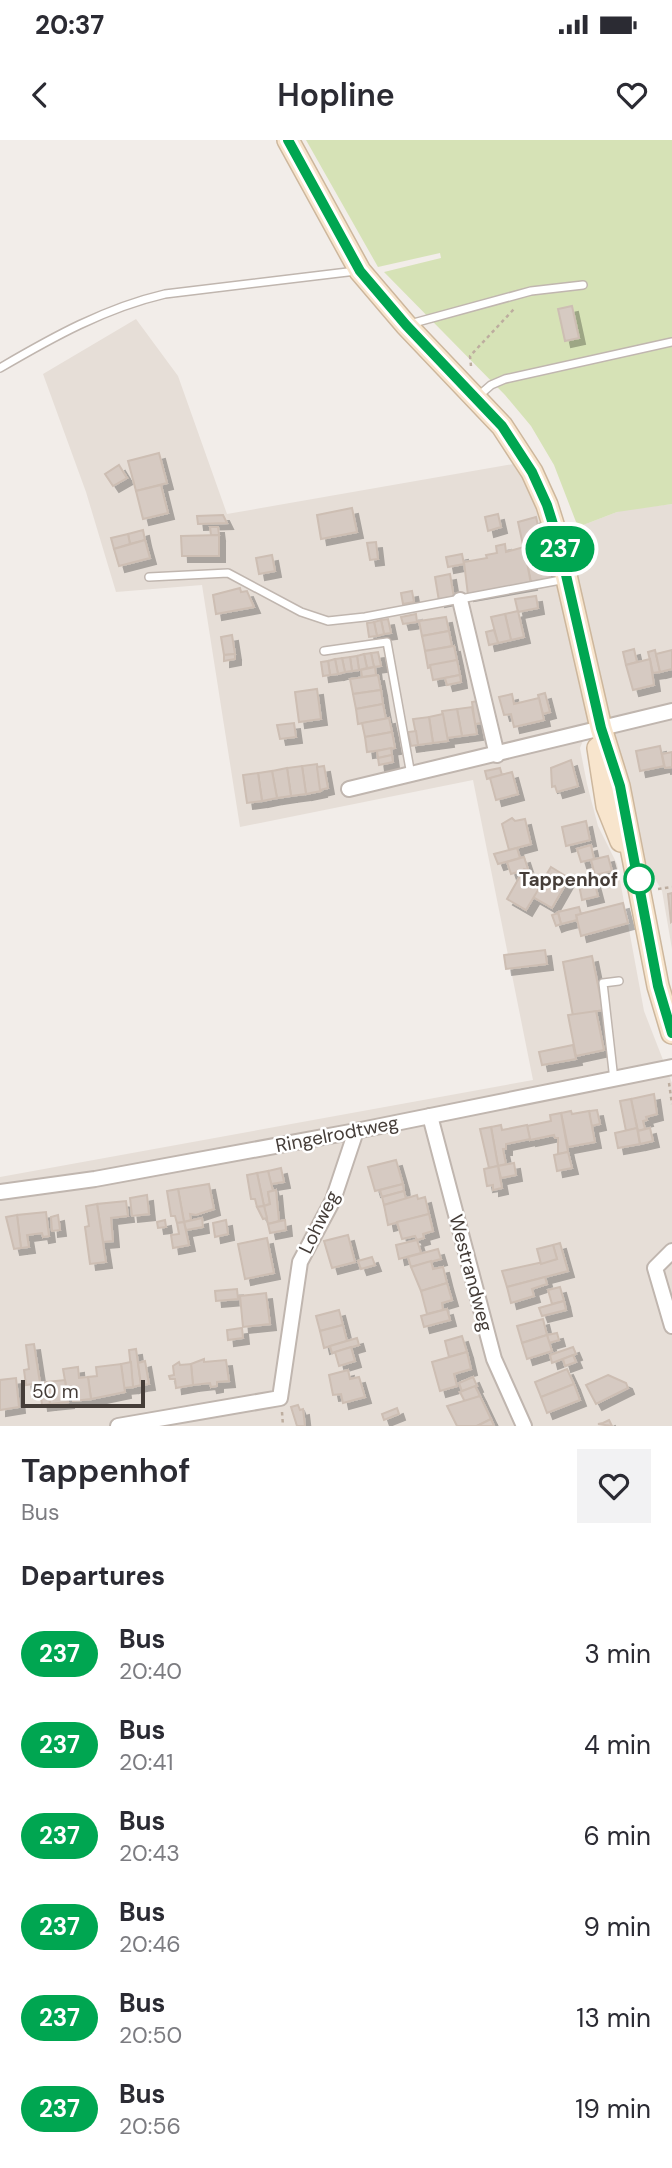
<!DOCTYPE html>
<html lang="en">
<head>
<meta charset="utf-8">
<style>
	body { margin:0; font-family:"DM Sans",sans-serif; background:#f2f2f3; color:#2b2b33; height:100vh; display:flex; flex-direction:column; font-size:26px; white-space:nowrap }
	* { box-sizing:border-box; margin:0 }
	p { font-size:23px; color:#7c7c81 }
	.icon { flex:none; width:38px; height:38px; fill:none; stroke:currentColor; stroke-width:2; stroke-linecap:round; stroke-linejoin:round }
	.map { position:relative; height:1286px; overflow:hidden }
	.drawer { display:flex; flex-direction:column; background:#fff; flex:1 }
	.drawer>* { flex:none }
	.badge { padding:0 14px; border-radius:23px; font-size:24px; line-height:46px }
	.scale { position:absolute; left:21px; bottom:18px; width:124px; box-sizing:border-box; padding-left:7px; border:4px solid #453d38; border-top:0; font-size:19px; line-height:24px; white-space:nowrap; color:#453d38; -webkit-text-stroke:5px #fff; paint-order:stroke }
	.map>.badge { position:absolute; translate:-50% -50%; box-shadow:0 0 0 4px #fff }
	h2 { padding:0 21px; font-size:26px; line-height:63px }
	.round { display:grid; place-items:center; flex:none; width:74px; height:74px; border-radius:0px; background:#f2f2f3 }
	.headline { display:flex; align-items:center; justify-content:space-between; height:119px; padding:0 21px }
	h1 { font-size:33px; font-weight:600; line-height:52px }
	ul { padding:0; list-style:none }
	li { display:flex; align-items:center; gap:21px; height:91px; padding:0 21px }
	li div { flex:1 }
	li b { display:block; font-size:26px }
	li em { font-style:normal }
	li .badge { min-width:77px; font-weight:700; text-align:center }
	.status { display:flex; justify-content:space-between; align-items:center; height:49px; padding:0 35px; background:#fff; direction:ltr }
	.status svg { height:19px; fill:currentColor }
	header { display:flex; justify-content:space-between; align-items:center; height:91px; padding:0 21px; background:#fff; font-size:32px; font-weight:600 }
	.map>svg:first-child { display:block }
	.residential { fill:#e6ded7 }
	.green { fill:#d6e2b6 }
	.building { fill:#d6cac2; stroke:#cdbeb3; stroke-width:2; filter:url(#shadow) }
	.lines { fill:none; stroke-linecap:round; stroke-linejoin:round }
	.lane-casing { stroke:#c0b6af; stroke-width:10 }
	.street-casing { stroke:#c0b6af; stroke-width:18 }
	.secondary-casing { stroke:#cdb79d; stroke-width:24 }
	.path { stroke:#bdad9f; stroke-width:2.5; stroke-dasharray:3.5 3.5; stroke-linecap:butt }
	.lane { stroke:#fff; stroke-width:7 }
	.street { stroke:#fff; stroke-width:14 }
	.secondary { stroke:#f8e5cd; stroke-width:21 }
	.line-casing { stroke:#fff; stroke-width:16 }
	.line { stroke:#00a651; stroke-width:10 }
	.stop-dot { fill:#fff; stroke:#00a651; stroke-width:3.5 }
	.labels { text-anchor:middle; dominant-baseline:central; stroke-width:5; stroke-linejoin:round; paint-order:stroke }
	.stop-label { font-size:19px; font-weight:bold; fill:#453d38; stroke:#fff; text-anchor:end }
	.street-label { font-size:19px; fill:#453d38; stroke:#fff }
</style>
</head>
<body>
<div class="status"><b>20:37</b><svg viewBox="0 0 49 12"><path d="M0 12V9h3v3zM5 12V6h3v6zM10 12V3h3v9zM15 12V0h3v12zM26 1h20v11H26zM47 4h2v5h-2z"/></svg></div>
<header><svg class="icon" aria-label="back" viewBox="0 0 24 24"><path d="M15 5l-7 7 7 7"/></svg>Hopline<svg class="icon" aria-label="heart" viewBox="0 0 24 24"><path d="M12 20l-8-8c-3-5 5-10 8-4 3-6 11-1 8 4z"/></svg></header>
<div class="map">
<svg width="672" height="1286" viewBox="0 0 672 1286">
	<defs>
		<filter id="shadow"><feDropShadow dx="6" dy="6" stdDeviation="0" flood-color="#0004"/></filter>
	</defs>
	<rect width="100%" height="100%" fill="#f2ede9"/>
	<g class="residential">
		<polygon points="136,179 178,236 227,374 519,323 550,397 590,583 580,608 587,644 598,686 617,724 644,871 672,943 672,1286 0,1286 0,1037 533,940 473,640 240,687 202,445 116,452 86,352 43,234"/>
		<polygon points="672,364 672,809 662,751 640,712 565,392 622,370"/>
	</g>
	<polygon class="green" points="306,0 672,0 672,364 617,372 578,387 554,325 531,286 505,255 384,132 441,118 440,113 378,127"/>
	<g class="building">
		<polygon points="572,166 579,198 565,201 558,169"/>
		<polygon points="159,313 167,343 136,351 128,321"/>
		<polygon points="119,325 127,338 113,346 105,334"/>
		<polygon points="161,345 168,373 143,379 136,351"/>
		<polygon points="352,368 357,392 321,399 317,375"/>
		<polygon points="498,374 501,387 488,391 485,377"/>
		<polygon points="223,375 227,383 198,384 197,376"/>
		<polygon points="536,377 550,438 531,442 518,382"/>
		<polygon points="210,387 218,387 219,395 211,395"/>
		<polygon points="143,390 145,400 130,404 128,394"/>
		<polygon points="128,394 130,404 114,409 111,398"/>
		<polygon points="219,395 219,416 182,416 181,396"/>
		<polygon points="145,400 150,418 119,426 114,409"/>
		<polygon points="376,402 378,419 370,420 367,403"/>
		<polygon points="505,404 506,412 524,407 531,444 468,455 464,422 487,418 486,415 497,413 496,406"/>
		<polygon points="462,414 464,424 448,427 446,417"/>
		<polygon points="272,415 275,431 259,434 256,418"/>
		<polygon points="450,434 454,458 439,461 435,437"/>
		<polygon points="240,448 241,452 247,451 254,467 216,474 213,455"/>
		<polygon points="412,451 414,462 403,464 401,453"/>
		<polygon points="536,456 538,468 518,472 515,459"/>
		<polygon points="518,471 524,497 511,500 505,474"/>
		<polygon points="416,474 417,482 403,484 401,477"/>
		<polygon points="505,474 511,500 498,503 491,477"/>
		<polygon points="446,477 449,491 422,496 419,481"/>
		<polygon points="388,479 391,493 384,494 381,480"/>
		<polygon points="381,480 384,494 377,496 374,482"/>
		<polygon points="374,482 377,496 369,497 367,483"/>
		<polygon points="494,490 498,503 489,505 486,492"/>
		<polygon points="449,491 452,506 425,511 422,496"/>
		<polygon points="232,495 235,514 224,515 221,497"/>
		<polygon points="454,506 457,520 428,528 425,511"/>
		<polygon points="634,509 637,522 626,525 623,512"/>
		<polygon points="655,510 660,532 653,533 648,512"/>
		<polygon points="672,510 672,529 660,532 656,514"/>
		<polygon points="378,512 381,526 374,527 371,513"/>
		<polygon points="371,513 374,527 367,528 364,514"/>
		<polygon points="235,514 235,519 224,521 224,515"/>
		<polygon points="364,514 367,528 359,530 357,516"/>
		<polygon points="357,516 359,530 352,531 350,517"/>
		<polygon points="350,517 352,531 345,532 342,518"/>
		<polygon points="342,518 345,532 338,534 335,519"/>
		<polygon points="335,519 338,534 330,535 328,521"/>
		<polygon points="650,519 654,545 633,550 626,525"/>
		<polygon points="457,520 460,535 433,540 430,525"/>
		<polygon points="328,521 330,535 323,536 321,522"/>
		<polygon points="375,527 376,535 362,537 361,530"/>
		<polygon points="378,535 381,550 353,554 350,539"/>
		<polygon points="460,535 461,542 447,545 445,538"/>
		<polygon points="317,549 321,579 299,582 295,552"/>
		<polygon points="381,550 383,564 356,569 353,554"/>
		<polygon points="545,553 550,572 543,574 538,555"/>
		<polygon points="512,554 514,564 539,558 544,580 514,587 511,574 504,575 499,557"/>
		<polygon points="478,561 482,583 475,584 472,562"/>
		<polygon points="383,564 386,579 358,584 356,569"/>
		<polygon points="472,567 477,594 462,596 457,569"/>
		<polygon points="457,569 462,596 447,598 442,571"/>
		<polygon points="443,574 448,601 433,603 429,577"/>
		<polygon points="429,577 433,603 418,605 413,579"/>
		<polygon points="389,578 392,592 365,597 362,583"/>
		<polygon points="294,583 296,597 280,599 277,585"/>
		<polygon points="416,591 418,605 411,606 408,592"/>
		<polygon points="392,592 395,608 367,612 365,597"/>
		<polygon points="660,606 664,626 640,631 636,611"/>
		<polygon points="391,608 392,615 378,618 377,611"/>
		<polygon points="672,612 672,627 665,628 662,614"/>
		<polygon points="392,615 393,622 379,625 378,618"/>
		<polygon points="571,620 578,646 557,652 555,646 552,647 551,628"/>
		<polygon points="317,624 321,651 306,654 302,626"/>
		<polygon points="302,626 306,654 291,656 287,628"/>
		<polygon points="324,626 328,648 320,650 317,627"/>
		<polygon points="287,628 291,656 277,658 272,631"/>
		<polygon points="500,628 502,635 487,639 485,631"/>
		<polygon points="272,631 277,658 262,661 258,633"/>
		<polygon points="512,632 518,654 496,660 490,638"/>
		<polygon points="258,633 262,661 247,663 243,635"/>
		<polygon points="512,678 515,681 525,679 531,704 509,710 502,684"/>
		<polygon points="586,681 590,700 566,706 562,687"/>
		<polygon points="591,705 594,719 581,722 577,709"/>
		<polygon points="517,708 520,718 498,724 494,714"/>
		<polygon points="608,716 612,731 595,735 591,720"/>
		<polygon points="524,717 528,729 511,734 507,722"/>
		<polygon points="551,727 569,738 552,768 533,757"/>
		<polygon points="524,729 544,740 526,770 507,759"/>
		<polygon points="594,741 598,756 582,760 579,745"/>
		<polygon points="672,753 672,781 671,782 668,754"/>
		<polygon points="623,763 628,783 581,796 576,775"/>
		<polygon points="579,767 581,774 576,775 577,780 561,784 558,772"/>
		<polygon points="558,773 561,784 556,786 552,775"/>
		<polygon points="545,810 547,824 506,829 504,815"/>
		<polygon points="592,816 603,870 573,876 563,822"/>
		<polygon points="596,871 604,910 576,916 568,875"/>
		<polygon points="573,905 576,919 542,925 539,912"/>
		<polygon points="654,954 657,974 646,977 647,980 643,981 645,989 638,991 631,959"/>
		<polygon points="631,959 637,988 626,991 620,961"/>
		<polygon points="597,970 600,984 591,986 589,971"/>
		<polygon points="571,971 572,974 589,971 595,1002 568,1007 561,973"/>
		<polygon points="561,973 568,1012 558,1014 558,998 555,998 554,995 530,1000 527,986 551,981 550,975"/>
		<polygon points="501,985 502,990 527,985 530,999 506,1004 506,1009 503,1009 506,1024 498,1026 491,987"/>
		<polygon points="491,987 498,1026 489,1028 480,989"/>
		<polygon points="637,988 640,1004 618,1008 615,993"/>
		<polygon points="650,988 653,1001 640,1004 638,991"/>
		<polygon points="568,1012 572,1028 557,1031 554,1015"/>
		<polygon points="396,1020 403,1044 375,1051 368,1027"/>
		<polygon points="514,1023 516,1035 501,1038 498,1026"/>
		<polygon points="498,1026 502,1048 493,1050 493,1045 487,1046 484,1029"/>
		<polygon points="281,1028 284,1042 271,1044 268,1031"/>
		<polygon points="268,1031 273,1051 268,1052 270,1064 264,1066 257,1033"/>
		<polygon points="257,1033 264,1066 257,1067 255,1059 251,1059 247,1035"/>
		<polygon points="209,1044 214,1069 196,1075 190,1074 191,1080 184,1082 178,1049"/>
		<polygon points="403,1044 404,1051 382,1057 380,1050"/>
		<polygon points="178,1049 184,1082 177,1083 175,1076 171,1076 167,1051"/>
		<polygon points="276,1050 279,1081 268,1084 264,1066 270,1064 268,1052"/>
		<polygon points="404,1051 406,1059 384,1065 382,1057"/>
		<polygon points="147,1055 149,1074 132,1076 130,1058"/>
		<polygon points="417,1055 418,1059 425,1057 429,1074 388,1085 384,1065"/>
		<polygon points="126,1061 128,1076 111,1078 113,1101 103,1102 97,1064"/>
		<polygon points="97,1064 106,1122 90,1124 85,1087 89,1086 86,1066"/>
		<polygon points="264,1066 267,1078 263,1079 257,1067"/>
		<polygon points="46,1072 49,1096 43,1097 42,1093 27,1095 29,1107 21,1108 17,1075"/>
		<polygon points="429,1074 433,1091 423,1094 424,1098 417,1100 415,1096 402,1099 397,1082"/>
		<polygon points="17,1075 21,1108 14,1109 6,1077"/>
		<polygon points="58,1075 60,1090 52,1091 51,1077"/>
		<polygon points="202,1078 203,1087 186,1090 184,1082"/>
		<polygon points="165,1080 166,1087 158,1088 157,1082"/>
		<polygon points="226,1080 228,1094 215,1097 213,1083"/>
		<polygon points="285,1080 286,1090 270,1093 268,1084"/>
		<polygon points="184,1082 189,1105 173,1108 171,1095 179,1094 177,1083"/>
		<polygon points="348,1095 355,1122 332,1128 324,1101"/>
		<polygon points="267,1098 274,1133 245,1139 238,1104"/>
		<polygon points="417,1100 421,1113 399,1119 396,1105"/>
		<polygon points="560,1103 568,1131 507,1147 502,1131 557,1119 553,1105"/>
		<polygon points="553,1105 557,1119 541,1124 537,1109"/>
		<polygon points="438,1109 441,1119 411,1127 408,1117"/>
		<polygon points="372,1117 375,1125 361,1129 358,1121"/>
		<polygon points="431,1121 433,1129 443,1127 447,1143 421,1151 411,1127"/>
		<polygon points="545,1137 547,1144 532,1149 534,1156 511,1163 507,1147"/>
		<polygon points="447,1143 452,1160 442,1163 443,1170 427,1174 421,1151"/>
		<polygon points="560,1147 564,1161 552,1164 548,1150"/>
		<polygon points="237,1149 238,1159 216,1161 215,1151"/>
		<polygon points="266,1153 270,1184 243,1187 240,1156"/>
		<polygon points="564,1161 566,1170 542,1176 539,1168"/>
		<polygon points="447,1169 450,1180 424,1187 421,1176"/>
		<polygon points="339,1170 343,1185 320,1191 316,1176"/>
		<polygon points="543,1179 547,1195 522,1203 517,1186"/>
		<polygon points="343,1185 347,1201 324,1208 320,1191"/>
		<polygon points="242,1188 243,1198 228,1200 227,1190"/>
		<polygon points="557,1193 559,1200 549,1203 547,1195"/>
		<polygon points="547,1195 552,1211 527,1219 522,1203"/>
		<polygon points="462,1196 467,1212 449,1217 445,1201"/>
		<polygon points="357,1198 359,1205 332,1213 330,1206"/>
		<polygon points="34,1204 40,1243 26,1245 24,1230 29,1229 26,1205"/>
		<polygon points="351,1207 355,1221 339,1226 335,1212"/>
		<polygon points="573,1207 576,1214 552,1223 550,1215"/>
		<polygon points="136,1209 141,1245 133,1247 129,1210"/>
		<polygon points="467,1212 471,1229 454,1234 457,1246 440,1251 432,1222"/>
		<polygon points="573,1215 576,1222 565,1226 563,1219"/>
		<polygon points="204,1219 204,1222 226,1220 229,1241 217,1242 217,1246 211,1247 210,1243 193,1245 191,1224"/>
		<polygon points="145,1221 149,1244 141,1245 138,1223"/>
		<polygon points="131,1222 133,1247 124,1248 121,1224"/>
		<polygon points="179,1222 180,1225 191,1224 193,1245 176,1248 175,1239 170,1239 169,1236 174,1235 173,1226"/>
		<polygon points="121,1224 125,1252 91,1259 88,1237 97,1236 96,1227"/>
		<polygon points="78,1227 79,1238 88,1237 91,1259 73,1261 73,1257 68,1258 63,1229"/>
		<polygon points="567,1229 574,1244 541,1257 535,1242"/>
		<polygon points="348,1230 350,1239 359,1237 365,1257 343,1263 341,1254 333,1255 329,1235"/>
		<polygon points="608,1235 626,1243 628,1248 596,1264 586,1245"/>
		<polygon points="473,1237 477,1246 462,1251 459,1243"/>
		<polygon points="16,1238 19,1267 0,1270 0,1240"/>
		<polygon points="65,1240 68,1262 50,1264 47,1242"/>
		<polygon points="47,1242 50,1264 42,1265 39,1243"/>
		<polygon points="574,1244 580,1260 547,1273 541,1257"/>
		<polygon points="475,1246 480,1256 465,1262 460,1252"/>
		<polygon points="480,1256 491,1279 477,1286 457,1286 447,1266"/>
		<polygon points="298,1265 300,1270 303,1269 305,1286 297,1286 291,1267"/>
		<polygon points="397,1268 399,1274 384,1280 382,1274"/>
		<polygon points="491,1279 494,1286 477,1286"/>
		<polygon points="609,1280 612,1286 598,1284 603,1283"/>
	</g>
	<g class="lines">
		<g class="lane-casing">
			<g id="lane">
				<polyline points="410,184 531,151 583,145"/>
				<path d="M0,228C53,197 105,168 165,154L356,131"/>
				<polyline points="476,258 491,245 505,239 672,202"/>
				<polyline points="149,437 228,433 301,472 328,481 365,477 566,439"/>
				<polyline points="324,511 387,502 411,635"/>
				<polyline points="614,940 603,843 619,841"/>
			</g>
		</g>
		<g class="street-casing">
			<g id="street">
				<polyline points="460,460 497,615"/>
				<polyline points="349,649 672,571"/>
				<polyline points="430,976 494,1219 524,1286"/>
				<polyline points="0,1052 95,1039 356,991 672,927"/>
				<polyline points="672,1111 655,1128 672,1186"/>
				<polyline points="118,1286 280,1258 300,1122 333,1060 356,991"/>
			</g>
		</g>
		<g class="secondary-casing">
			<g id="secondary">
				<polyline points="288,0 360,131 406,185 502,286 532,332 547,365 558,400 601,588 619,646 658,846 672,893"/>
				<polyline points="598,608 607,666 621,701"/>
			</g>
		</g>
		<g class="path">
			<polyline points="471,226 470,216 514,169"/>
			<polyline points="658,749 672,747"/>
			<polyline points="669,943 672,964"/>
			<polyline points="282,1272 283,1286"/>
		</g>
		<use href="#lane" class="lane"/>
		<use href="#street" class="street"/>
		<use href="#secondary" class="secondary"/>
	</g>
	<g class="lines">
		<g class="line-casing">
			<polyline id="line" points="288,0 360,131 406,185 502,286 532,332 547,365 558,400 601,588 620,646 658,846 672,893"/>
		</g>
		<use href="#line" class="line"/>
	</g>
	<circle class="stop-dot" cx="639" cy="739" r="14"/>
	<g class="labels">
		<g class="stop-label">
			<text x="618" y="739">Tappenhof</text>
		</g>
		<g class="street-label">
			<text transform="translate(337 994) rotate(-11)">Ringelrodtweg</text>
			<text transform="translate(319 1082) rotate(-64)">Lohweg</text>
			<text transform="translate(471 1133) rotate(75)">Westrandweg</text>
		</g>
	</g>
</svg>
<div class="scale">50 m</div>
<b class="badge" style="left:560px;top:409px;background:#00a651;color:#fff">237</b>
</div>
<section class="drawer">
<div class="headline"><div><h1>Tappenhof</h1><p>Bus</p></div><a class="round"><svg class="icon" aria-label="heart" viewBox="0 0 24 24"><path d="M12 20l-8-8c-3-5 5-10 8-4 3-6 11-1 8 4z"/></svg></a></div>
<h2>Departures</h2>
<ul>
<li><span class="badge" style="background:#00a651;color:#fff">237</span><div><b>Bus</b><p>20:40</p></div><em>3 min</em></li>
<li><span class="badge" style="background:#00a651;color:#fff">237</span><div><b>Bus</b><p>20:41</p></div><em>4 min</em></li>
<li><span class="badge" style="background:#00a651;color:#fff">237</span><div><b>Bus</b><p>20:43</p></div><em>6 min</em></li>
<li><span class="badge" style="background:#00a651;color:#fff">237</span><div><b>Bus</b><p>20:46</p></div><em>9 min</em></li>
<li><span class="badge" style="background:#00a651;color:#fff">237</span><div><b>Bus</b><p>20:50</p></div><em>13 min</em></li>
<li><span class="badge" style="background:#00a651;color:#fff">237</span><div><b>Bus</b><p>20:56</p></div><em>19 min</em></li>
</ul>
</section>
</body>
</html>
